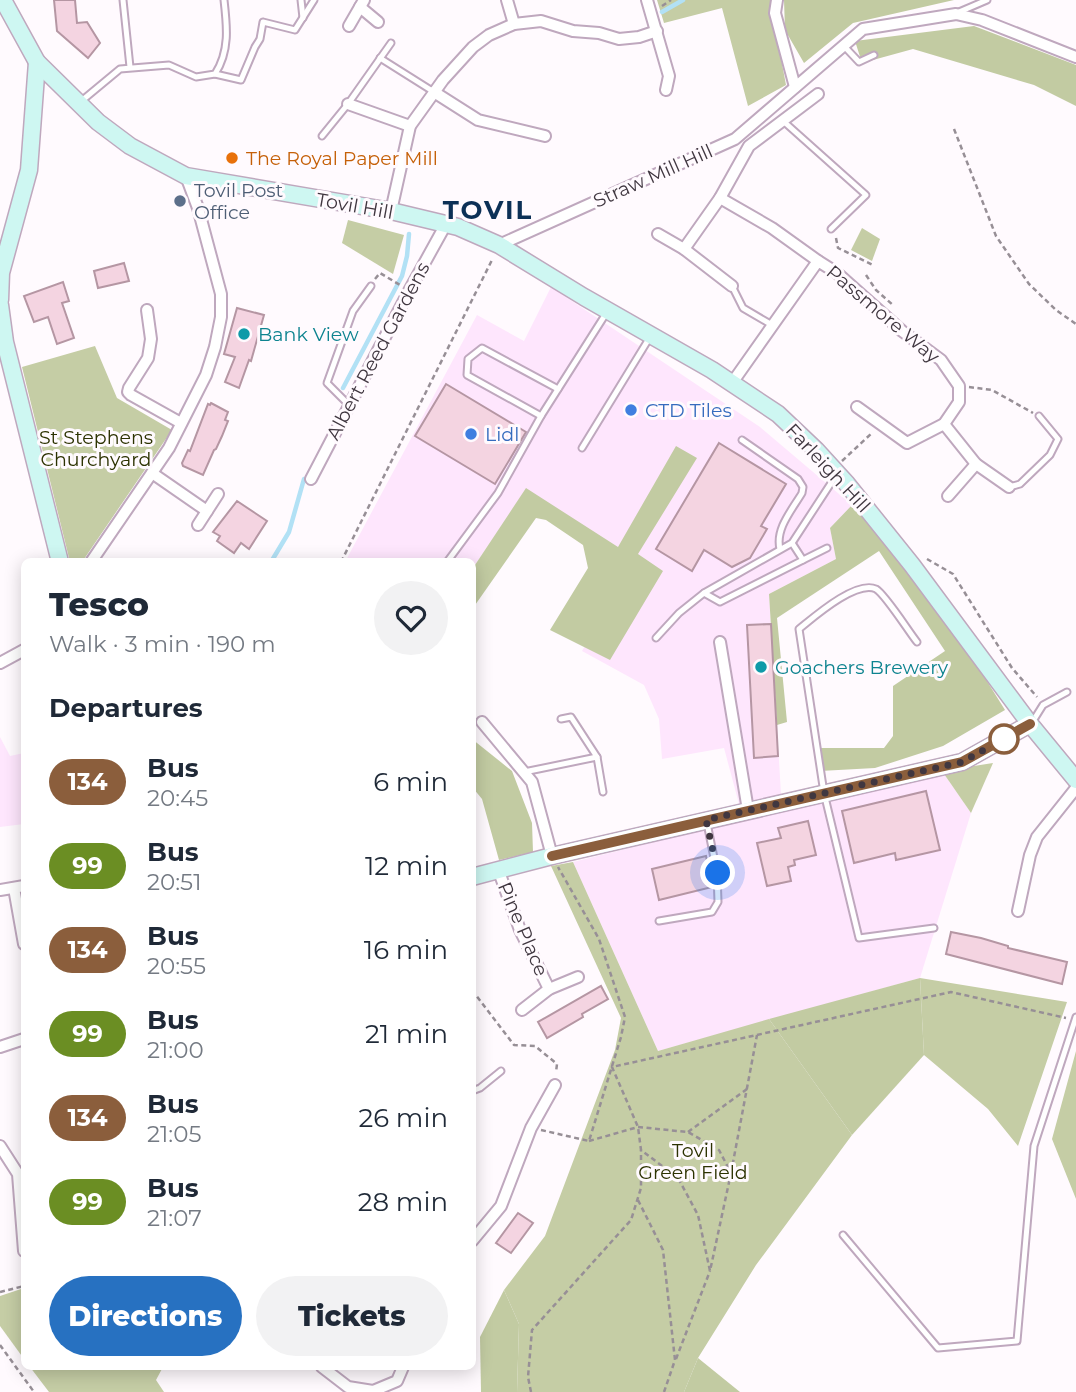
<!DOCTYPE html>
<html lang="en">
<head>
<meta charset="utf-8">
<style>
	body { margin:0; font-family:Montserrat,sans-serif; background:#f2f2f3; color:#1f2937; height:100vh; display:flex; flex-direction:column; font-size:26px; white-space:nowrap }
	* { box-sizing:border-box; margin:0 }
	p { font-size:23px; color:#747a83 }
	.icon { flex:none; width:38px; height:38px; fill:none; stroke:currentColor; stroke-width:2; stroke-linecap:round; stroke-linejoin:round }
	.map { position:relative; flex:1; overflow:hidden }
	.drawer { position:absolute; left:21px; top:558px; width:455px; height:812px; display:flex; flex-direction:column; background:#fff; border-radius:10px; box-shadow:0 4px 18px #0003 }
	.drawer>* { flex:none }
	.badge { padding:0 14px; border-radius:23px; font-size:24px; line-height:46px }
	.you { position:absolute; width:35px; height:35px; margin:-18px; border:5px solid #fff; border-radius:50%; background:#1a73e8; box-shadow:0 0 0 10px #1a73e833 }
	.map>.badge { position:absolute; translate:-50% -50%; box-shadow:0 0 0 4px #fff }
	h2 { padding:0 28px; font-size:26px; line-height:63px }
	.round { display:grid; place-items:center; flex:none; width:74px; height:74px; border-radius:37px; background:#f2f2f3 }
	.summary { display:flex; align-items:center; justify-content:space-between; height:119px; padding:0 28px }
	h1 { font-size:33px; font-weight:800; line-height:52px }
	.cta { display:flex; gap:14px; margin-top:auto; padding:14px 28px }
	.cta a { flex:1; height:80px; border-radius:42px; background:#2771c1; color:#fff; font-size:28px; font-weight:800; line-height:80px; text-align:center }
	.cta a+a { background:#f2f2f3; color:#1f2937 }
	ul { padding:0; list-style:none }
	li { display:flex; align-items:center; gap:21px; height:84px; padding:0 28px }
	li div { flex:1 }
	li b { display:block; font-size:26px }
	li em { font-style:normal }
	li .badge { min-width:77px; font-weight:700; text-align:center }
	.map>svg:first-child { display:block }
	.built { fill:#fee6fd }
	.green { fill:#c5cda5 }
	.forest { fill:#c2cba2 }
	.lines { fill:none; stroke-linecap:round; stroke-linejoin:round }
	.stream { stroke:#b2e1f5; stroke-width:4.5 }
	.building { fill:#f4d4e1; stroke:#b596a3; stroke-width:2 }
	.lane-casing { stroke:#bfa8be; stroke-width:9 }
	.street-casing { stroke:#bfa8be; stroke-width:14 }
	.secondary-casing { stroke:#bfa8be; stroke-width:19 }
	.path { stroke:#978f96; stroke-width:2.5; stroke-dasharray:5 3.5; stroke-linecap:butt }
	.lane { stroke:#fff; stroke-width:5 }
	.street { stroke:#fff; stroke-width:10 }
	.secondary { stroke:#cef7f2; stroke-width:16 }
	.line-casing { stroke:#fff; stroke-width:16 }
	.line { stroke:#8b5e3c; stroke-width:10 }
	.walk { stroke:#403740; stroke-width:7; stroke-dasharray:0 12.6 }
	.food-dot { fill:#e8710a; stroke:#fffafe; stroke-width:2.5 }
	.service-dot { fill:#5c6f8a; stroke:#fffafe; stroke-width:2.5 }
	.culture-dot { fill:#0f9aa8; stroke:#fffafe; stroke-width:2.5 }
	.shop-dot { fill:#3f7fe0; stroke:#fffafe; stroke-width:2.5 }
	.stop-dot { fill:#fff; stroke:#8b5e3c; stroke-width:3.5 }
	.labels { text-anchor:middle; dominant-baseline:central; stroke-width:6; stroke-linejoin:round; paint-order:stroke }
	.food-label { font-size:19px; fill:#c56008; stroke:#fffafe; text-anchor:start }
	.street-label { font-size:19px; fill:#403740; stroke:#fffafe }
	.service-label { font-size:19px; fill:#4e5e75; stroke:#fffafe; text-anchor:start }
	.culture-label { font-size:19px; fill:#0d838f; stroke:#fffafe; text-anchor:start }
	.shop-label { font-size:19px; fill:#366cbe; stroke:#fffafe; text-anchor:start }
	.park-label { font-size:19px; fill:#2c3201; stroke:#fffafe }
	.district-label { font-size:26px; font-weight:bold; letter-spacing:2px; fill:#0c3056; stroke:#fffafe }
</style>
</head>
<body>
<div class="map">
<svg width="1076" height="1392" viewBox="0 0 1076 1392">
	<rect width="100%" height="100%" fill="#fffafe"/>
	<g class="built">
		<polygon points="551,287 760,427 852,505 830,528 836,559 769,594 781,794 739,804 724,748 662,759 659,719 644,685 582,651 631,566 526,489 473,568 472,562 345,562 477,315 524,341"/>
		<polygon points="0,737 10,756 24,753 24,824 0,827"/>
		<polygon points="942,771 971,813 920,978 658,1051 573,862"/>
	</g>
	<g class="green">
		<polygon points="657,0 770,0 786,85 748,106 722,8 664,23"/>
		<polygon points="348,220 404,235 393,274 342,243"/>
		<polygon points="862,228 880,239 872,261 851,250"/>
		<polygon points="95,346 117,398 172,430 82,562 70,562 22,367"/>
		<polygon points="993,763 971,813 942,771"/>
		<polygon points="573,862 658,1051 769,1019 852,1135 756,1265 698,1358 684,1392 517,1392 519,1324 504,1290 545,1236 615,1050 621,1018 551,866"/>
		<polygon points="920,978 1067,1002 1018,1146 988,1109 924,1055"/>
		<polygon points="1076,1051 1076,1199 1052,1139"/>
		<polygon points="24,1288 24,1359 0,1326 0,1296"/>
		<polygon points="30,1367 163,1367 156,1380 164,1392 49,1392"/>
	</g>
	<g class="forest">
		<polygon points="784,0 954,0 853,23 804,63 785,30"/>
		<polygon points="974,26 1076,65 1076,106 1034,85 913,49 862,63 855,41"/>
		<polygon points="676,446 697,458 638,554 663,571 610,660 550,630 588,568 583,545 546,520 536,518 473,608 473,568 526,488 618,547"/>
		<polygon points="852,505 858,506 955,630 1005,710 943,746 875,768 820,771 816,748 884,748 893,736 893,686 945,651 879,551 777,618 787,722 777,725 769,594 836,559 830,528"/>
		<polygon points="472,739 512,771 532,823 533,852 499,860 482,799 473,788"/>
		<polygon points="920,978 924,1055 852,1135 769,1019"/>
		<polygon points="504,1290 519,1324 517,1392 481,1392 480,1337"/>
		<polygon points="698,1358 740,1392 684,1392"/>
	</g>
	<g class="lines">
		<g class="stream">
			<polyline points="662,12 683,0"/>
			<polyline points="343,388 402,276 407,256 409,234"/>
			<polyline points="271,562 289,532 304,479"/>
		</g>
	</g>
	<g class="building">
		<polygon points="54,0 75,0 77,23 87,22 100,43 88,58 57,31"/>
		<polygon points="124,263 129,281 98,288 94,271"/>
		<polygon points="63,282 69,301 62,303 74,338 57,344 48,317 34,322 24,296"/>
		<polygon points="237,308 264,315 251,361 249,360 239,388 225,382 235,357 224,354"/>
		<polygon points="446,384 526,432 495,484 415,436"/>
		<polygon points="211,403 228,412 225,420 228,421 222,436 216,449 214,450 203,475 183,466 182,463 188,450 190,451 208,404 210,405"/>
		<polygon points="719,443 786,484 761,526 767,529 750,558 732,567 704,550 692,571 656,549"/>
		<polygon points="237,501 267,521 249,549 241,543 234,553 217,541 220,536 213,532"/>
		<polygon points="771,624 778,756 754,758 747,625"/>
		<polygon points="926,791 940,850 896,860 895,853 854,863 842,811"/>
		<polygon points="808,821 816,855 794,860 795,865 788,867 791,881 767,886 757,843 781,838 778,828"/>
		<polygon points="706,856 712,887 659,900 652,869"/>
		<polygon points="951,932 981,938 1008,946 1008,948 1067,962 1062,984 946,954"/>
		<polygon points="601,986 608,999 582,1014 583,1017 547,1038 538,1022"/>
		<polygon points="518,1213 533,1223 511,1253 496,1243"/>
	</g>
	<g class="lines">
		<g class="lane-casing">
			<g id="lane">
				<polyline points="123,0 130,67"/>
				<polyline points="301,0 303,18"/>
				<polyline points="959,12 987,0"/>
				<polyline points="843,45 859,62 874,55"/>
				<polyline points="380,58 434,92"/>
				<polyline points="215,74 241,80 255,47 260,39 263,22 295,30 314,0"/>
				<path d="M79,103L120,69L169,65L196,77L215,74C230,51 227,26 224,0"/>
				<polyline points="782,120 866,195 831,229"/>
				<polyline points="322,136 348,104 391,43"/>
				<polyline points="732,286 743,308 772,325"/>
				<polyline points="350,406 327,383 353,311 371,286"/>
				<polyline points="541,416 467,375 468,359 482,348 558,389"/>
				<path d="M742,440L798,479L803,487L802,493C792,510 775,529 780,549"/>
				<polyline points="582,448 650,337"/>
				<polyline points="1009,487 1020,484 1050,455 1058,439 1039,416"/>
				<polyline points="803,560 827,548"/>
				<polyline points="447,562 498,493 541,416 607,312"/>
				<polyline points="704,593 720,602 803,560 792,543"/>
				<polyline points="656,638 679,613 704,593 792,543 835,477"/>
				<path d="M917,642C909,632 885,594 876,589C856,580 814,617 799,629L824,793L859,938L934,928"/>
				<polyline points="1033,721 1043,705 1067,692"/>
				<polyline points="597,757 603,792"/>
				<polyline points="524,772 597,757 571,717 561,719"/>
				<polyline points="659,921 712,912 718,902 717,873 707,823"/>
				<polyline points="472,1091 480,1088 501,1071"/>
				<polyline points="843,1235 938,1348 1017,1341 1034,1146 1076,1017"/>
			</g>
		</g>
		<g class="street-casing">
			<g id="street">
				<polyline points="507,0 514,24"/>
				<polyline points="647,0 669,76 666,90"/>
				<polyline points="777,0 775,13 795,87"/>
				<polyline points="360,7 378,22"/>
				<polyline points="349,26 364,0"/>
				<polyline points="434,92 478,120 545,136"/>
				<polyline points="348,104 410,126"/>
				<polyline points="720,198 772,228 818,261"/>
				<polyline points="391,211 410,126 443,80 473,47 489,35 514,24 541,21 573,31 599,33 619,39 639,37 657,31"/>
				<polyline points="658,234 684,249 732,286"/>
				<polyline points="499,245 735,139 863,29 956,14 982,20 1076,57"/>
				<polyline points="684,249 720,198 749,146 818,94"/>
				<polyline points="147,310 151,339 148,358 129,388 128,392 131,395 181,423"/>
				<polyline points="732,383 818,261 837,273 902,331 941,360 959,386 959,402 944,424 907,443 857,407"/>
				<polyline points="944,424 976,464 1009,487"/>
				<polyline points="152,473 207,511 218,494"/>
				<polyline points="311,479 409,291 446,224"/>
				<polyline points="948,496 976,464"/>
				<polyline points="198,525 207,511"/>
				<polyline points="91,562 169,448 206,375 215,347 221,317 221,294 198,208 186,176"/>
				<polyline points="720,642 748,810"/>
				<polyline points="0,663 24,650"/>
				<polyline points="482,722 532,782 552,856"/>
				<polyline points="498,869 520,930 549,989"/>
				<polyline points="14,888 24,944"/>
				<polyline points="0,890 24,886"/>
				<polyline points="1018,911 1030,855 1037,837 1076,788"/>
				<polyline points="522,1010 549,989 578,977"/>
				<polyline points="0,1047 24,1039"/>
				<polyline points="0,1146 18,1174 24,1251"/>
				<polyline points="472,1241 501,1206 531,1128 555,1085"/>
				<polyline points="322,1367 348,1387 373,1391 397,1381 403,1367"/>
			</g>
		</g>
		<g class="secondary-casing">
			<g id="secondary">
				<polyline points="3,0 37,62 98,122 130,146 186,176 391,211 458,227 499,245 584,297 712,370 778,414 816,450 847,484 912,565 1030,724 1076,780"/>
				<polyline points="0,300 1,273 29,170 37,62"/>
				<polyline points="0,305 5,342 60,562"/>
				<polyline points="472,877 552,856 962,762 1030,724"/>
			</g>
		</g>
		<g class="path">
			<polyline points="662,6 671,0"/>
			<polyline points="954,129 996,236 1029,284 1056,310 1076,324"/>
			<polyline points="836,238 838,248 873,265"/>
			<polyline points="866,275 876,290 894,306"/>
			<polyline points="375,279 380,273 400,285"/>
			<polyline points="969,387 992,390 1033,413"/>
			<polyline points="842,461 873,432"/>
			<polyline points="927,559 953,574 1012,668 1037,697"/>
			<polyline points="341,562 493,258"/>
			<polyline points="472,990 514,1045 535,1046 557,1064 556,1072"/>
			<polyline points="541,1130 589,1141 621,1037 625,1017 599,939 558,867"/>
			<polyline points="688,1132 747,1089"/>
			<polyline points="589,1141 638,1127 688,1132 719,1150 731,1173 710,1271 698,1215 678,1178 641,1150 638,1127 612,1067 951,992 1066,1018"/>
			<polyline points="731,1173 757,1035"/>
			<polyline points="638,1200 663,1250 675,1360 664,1392"/>
			<polyline points="0,1292 24,1286"/>
			<polyline points="0,1345 34,1392"/>
			<polyline points="676,1359 710,1271"/>
			<polyline points="531,1392 528,1377 532,1330 631,1220 641,1188 641,1150"/>
		</g>
		<use href="#lane" class="lane"/>
		<use href="#street" class="street"/>
		<use href="#secondary" class="secondary"/>
	</g>
	<g class="lines">
		<g class="line-casing">
			<polyline id="line" points="552,856 962,762 1030,724"/>
		</g>
		<use href="#line" class="line"/>
		<polyline class="walk" points="718,873 706,820 962,762 1007,737 1004,739"/>
	</g>
	<circle class="food-dot" cx="232" cy="158" r="7"/>
	<circle class="service-dot" cx="180" cy="201" r="7"/>
	<g class="culture-dot">
		<circle cx="244" cy="334" r="7"/>
		<circle cx="761" cy="667" r="7"/>
	</g>
	<g class="shop-dot">
		<circle cx="631" cy="410" r="7"/>
		<circle cx="471" cy="434" r="7"/>
	</g>
	<circle class="stop-dot" cx="1004" cy="739" r="14"/>
	<g class="labels">
		<g class="food-label">
			<text x="246" y="158">The Royal Paper Mill</text>
		</g>
		<g class="street-label">
			<text transform="translate(653 176) rotate(-24)">Straw Mill Hill</text>
			<text transform="translate(355 206) rotate(10)">Tovil Hill</text>
			<text transform="translate(883 314) rotate(40)">Passmore Way</text>
			<text transform="translate(378 351) rotate(-62)">Albert Reed Gardens</text>
			<text transform="translate(828 468) rotate(47)">Farleigh Hill</text>
			<text transform="translate(523 929) rotate(67)">Pine Place</text>
		</g>
		<g class="service-label">
			<text x="194" y="190">Tovil Post<tspan x="194" dy="22">Office</tspan></text>
		</g>
		<g class="culture-label">
			<text x="258" y="334">Bank View</text>
			<text x="775" y="667">Goachers Brewery</text>
		</g>
		<g class="shop-label">
			<text x="645" y="410">CTD Tiles</text>
			<text x="485" y="434">Lidl</text>
		</g>
		<g class="park-label">
			<text x="96" y="437">St Stephens<tspan x="96" dy="22">Churchyard</tspan></text>
			<text x="693" y="1150">Tovil<tspan x="693" dy="22">Green Field</tspan></text>
		</g>
		<g class="district-label">
			<text x="488" y="210">TOVIL</text>
		</g>
	</g>
</svg>
<div class="you" style="left:718px;top:873px"></div>
<section class="drawer">
<div class="summary"><div><h1>Tesco</h1><p>Walk · 3 min · 190 m</p></div><a class="round"><svg class="icon" aria-label="heart" viewBox="0 0 24 24"><path d="M12 20l-8-8c-3-5 5-10 8-4 3-6 11-1 8 4z"/></svg></a></div>
<h2>Departures</h2>
<ul>
<li><span class="badge" style="background:#8b5e3c;color:#fff">134</span><div><b>Bus</b><p>20:45</p></div><em>6 min</em></li>
<li><span class="badge" style="background:#6b8e23;color:#fff">99</span><div><b>Bus</b><p>20:51</p></div><em>12 min</em></li>
<li><span class="badge" style="background:#8b5e3c;color:#fff">134</span><div><b>Bus</b><p>20:55</p></div><em>16 min</em></li>
<li><span class="badge" style="background:#6b8e23;color:#fff">99</span><div><b>Bus</b><p>21:00</p></div><em>21 min</em></li>
<li><span class="badge" style="background:#8b5e3c;color:#fff">134</span><div><b>Bus</b><p>21:05</p></div><em>26 min</em></li>
<li><span class="badge" style="background:#6b8e23;color:#fff">99</span><div><b>Bus</b><p>21:07</p></div><em>28 min</em></li>
</ul>
<div class="cta"><a>Directions</a><a>Tickets</a></div>
</section>
</div>
</body>
</html>
